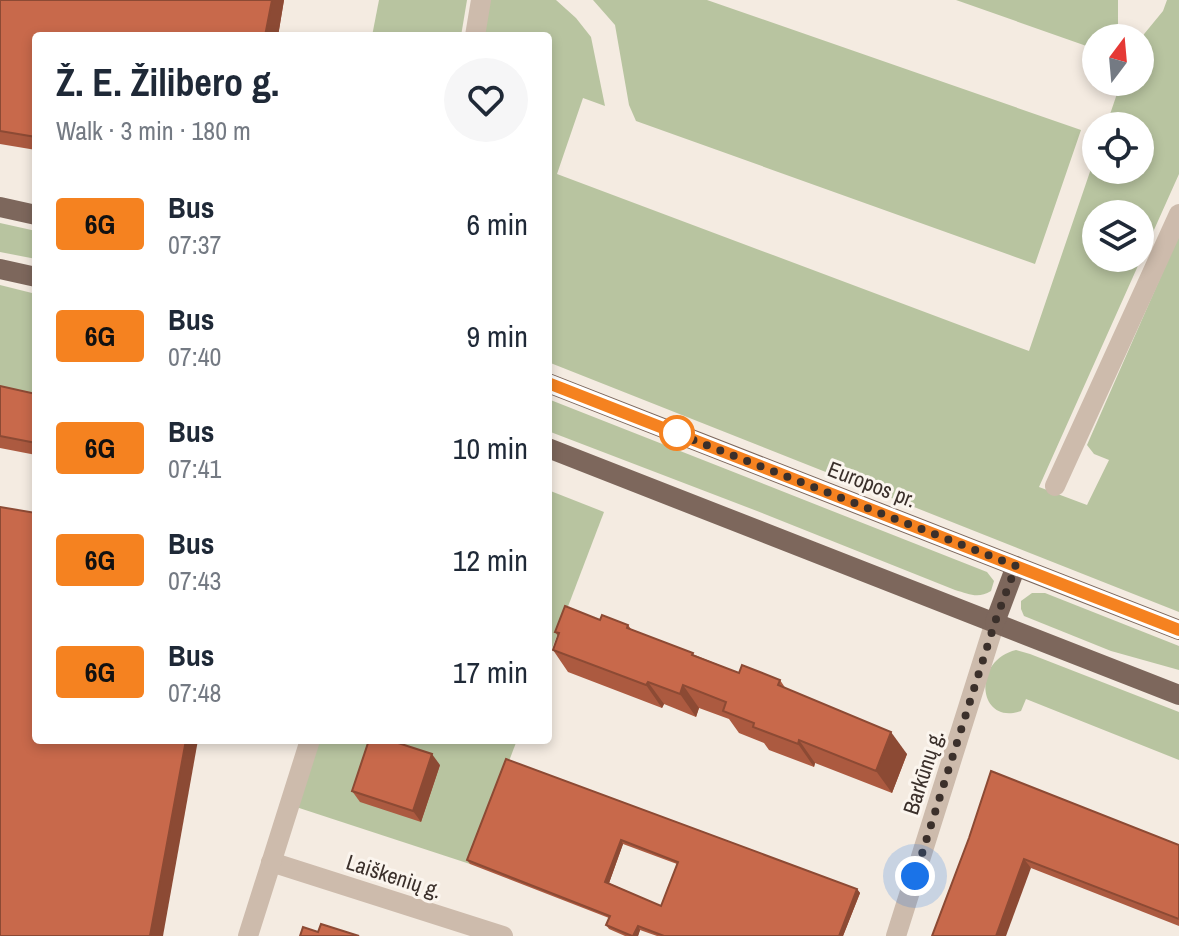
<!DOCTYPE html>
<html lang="en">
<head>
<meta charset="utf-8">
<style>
	body { margin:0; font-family:"Archivo Narrow",sans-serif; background:#f6f6f7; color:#1f2937; height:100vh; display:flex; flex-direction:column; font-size:30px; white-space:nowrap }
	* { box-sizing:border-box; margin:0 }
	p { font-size:26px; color:#747a83 }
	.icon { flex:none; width:44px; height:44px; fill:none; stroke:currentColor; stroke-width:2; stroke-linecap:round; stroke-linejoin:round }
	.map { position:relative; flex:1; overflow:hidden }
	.side { position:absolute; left:32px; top:32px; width:520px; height:712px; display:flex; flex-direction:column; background:#fff; border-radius:8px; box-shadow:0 4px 12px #0003 }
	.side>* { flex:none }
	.badge { padding:0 16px; border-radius:6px; font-size:28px; line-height:52px }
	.needle { width:52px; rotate:16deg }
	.tools { position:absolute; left:1082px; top:24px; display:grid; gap:16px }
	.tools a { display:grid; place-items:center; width:72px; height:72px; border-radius:50%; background:#fff; box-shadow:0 4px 12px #0003; font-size:40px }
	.you { position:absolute; width:40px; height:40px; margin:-20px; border:6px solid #fff; border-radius:50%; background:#1a73e8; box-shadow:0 0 0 12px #1a73e833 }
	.map>.badge { position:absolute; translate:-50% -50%; box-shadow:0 0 0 4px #fff }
	.round { display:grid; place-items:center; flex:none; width:84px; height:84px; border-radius:42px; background:#f6f6f7 }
	.headline { display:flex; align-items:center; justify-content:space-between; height:136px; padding:0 24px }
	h1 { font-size:38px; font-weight:700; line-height:60px }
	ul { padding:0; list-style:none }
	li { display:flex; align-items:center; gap:24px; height:112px; padding:0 24px }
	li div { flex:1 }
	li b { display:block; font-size:30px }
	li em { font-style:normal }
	li .badge { min-width:88px; font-weight:700; text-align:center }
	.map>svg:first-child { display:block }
	.green { fill:#b8c4a0; fill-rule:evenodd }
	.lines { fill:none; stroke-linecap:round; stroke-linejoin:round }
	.minor { stroke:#cdbbac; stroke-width:20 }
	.primary { stroke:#7d675c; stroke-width:20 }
	.wall { fill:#ac5a40; fill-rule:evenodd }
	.shaded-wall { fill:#8c4a34 }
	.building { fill:#c8694b; stroke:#8c4a34; stroke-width:2; fill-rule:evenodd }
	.line-casing { stroke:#fff; stroke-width:18 }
	.line { stroke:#f58220; stroke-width:12 }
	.walk { stroke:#3b302b; stroke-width:8; stroke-dasharray:0 14.4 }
	.stop-dot { fill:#fff; stroke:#f58220; stroke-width:4 }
	.labels { text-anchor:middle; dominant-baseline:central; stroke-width:6; stroke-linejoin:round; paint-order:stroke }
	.street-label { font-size:22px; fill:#3b302b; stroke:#fbf5ee }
</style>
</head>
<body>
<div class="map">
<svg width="1179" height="936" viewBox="0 0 1179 936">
	<rect width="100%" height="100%" fill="#f4ebe1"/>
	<g class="green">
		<polygon points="379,0 467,0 461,36 372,36"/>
		<path d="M488,0H556L576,18L591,37L605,106L583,98L557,174L1029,351L1096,154V170H1140V126H1106L1121,82H1140V39L1163,11L1167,0H1179V174L1039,487L1087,505L1109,460L1094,454L1087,445L1179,235V612L548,362V36H482ZM1096,214H1140V258H1096Z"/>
		<polygon points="593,0 707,0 1081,130 1035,264 636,121 629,105 615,25"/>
		<polygon points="956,0 1118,0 1118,24 1109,38 1096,38 1095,49"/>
		<polygon points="0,223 36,231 36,259 0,252"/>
		<polygon points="0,285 36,294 36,406 0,398"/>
		<path d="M548,399L987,572L994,581L991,591C978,599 969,594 955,590L757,511L548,431Z"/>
		<polygon points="548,490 604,512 548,659"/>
		<polygon points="1032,593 1045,593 1179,646 1179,670 1111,651 1024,616 1021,609 1021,601"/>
		<path d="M1016,650L1030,654L1179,712V760L1026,699L1021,711C978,726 971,661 1016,650Z"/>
		<polygon points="310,740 517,740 470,864 290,805"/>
	</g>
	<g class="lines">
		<g class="minor">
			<polyline points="475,36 481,0"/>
			<polyline points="1055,486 1179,214"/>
			<polyline points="271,862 503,936"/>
			<polyline points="248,936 310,740"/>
			<polyline points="896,936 995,622"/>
		</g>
		<g class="primary">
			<polyline points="0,207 36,215"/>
			<polyline points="0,269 36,277"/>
			<polyline points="548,383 1179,630"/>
			<polyline points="548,448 1179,695"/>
			<polyline points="995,622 1016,566"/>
		</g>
	</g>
	<g class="wall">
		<polygon points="0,0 284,0 278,36 36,36 36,150 0,144"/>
		<polygon points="0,386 36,394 36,455 0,448"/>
		<polygon points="628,625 631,629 739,673 780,680 786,689 907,754 892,793 815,763 814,767 769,750 764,743 739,733 729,719 699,708 696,717 664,704 662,708 568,672 553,650 558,636 555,632"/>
		<path d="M506,759L857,889L860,893L843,936H657L640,930L638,936H625L609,929L606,925L609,918L470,864L467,860ZM623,844L677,864L661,906L609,883Z"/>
		<polygon points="440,765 421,822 360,802 352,791"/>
		<polygon points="969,838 1179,845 1179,926 1031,868"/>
	</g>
	<g class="shaded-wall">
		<polygon points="272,0 284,0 278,36 265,36"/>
		<polygon points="648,682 664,704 662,708 646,685"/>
		<polygon points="683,685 699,708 696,717 680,694"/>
		<polygon points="891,732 907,754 892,793 876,771"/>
		<polygon points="186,740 198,740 163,936 150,936"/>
		<polygon points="799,740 815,763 814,767 798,744"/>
		<polygon points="432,754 440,765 421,822 413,811"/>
		<polygon points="621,840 623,844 608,886 605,882"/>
		<polygon points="1024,859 1031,868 1006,936 996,936"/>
		<polygon points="857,889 860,893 843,936 839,936"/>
		<polygon points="638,926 640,930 638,936 633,936"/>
	</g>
	<g class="building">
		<polygon points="0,0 272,0 265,36 36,36 36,137 0,131"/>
		<polygon points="0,386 36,394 36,443 0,436"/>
		<polygon points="0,507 36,513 36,740 186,740 150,936 0,936"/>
		<polygon points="565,606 600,620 602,615 628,625 627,628 693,653 692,655 739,673 742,665 780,680 778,685 891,732 876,771 799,740 798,744 753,727 754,723 723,711 726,702 683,685 680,694 648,682 646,685 553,650 559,633 555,632"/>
		<polygon points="369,740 389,740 432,754 413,811 352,791"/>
		<path d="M506,759L857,889L839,936H664L638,926L633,936H632L606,925L610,916L467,860ZM621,840L678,862L661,906L605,882Z"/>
		<polygon points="991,771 1179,845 1179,919 1024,859 996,936 932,936 969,838"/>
		<polygon points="321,924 359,936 300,936 303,927 318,932"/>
	</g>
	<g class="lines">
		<g class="line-casing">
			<polyline id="line" points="548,383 1179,630"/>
		</g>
		<use href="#line" class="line"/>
		<polyline class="walk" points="677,433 665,429 1016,566 995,622 915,876"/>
	</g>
	<circle class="stop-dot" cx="677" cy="433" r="16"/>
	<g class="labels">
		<g class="street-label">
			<text transform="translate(872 484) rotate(21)">Europos pr.</text>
			<text transform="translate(923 772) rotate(-72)">Barkūnų g.</text>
			<text transform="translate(394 876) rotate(18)">Laiškenių g.</text>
		</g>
	</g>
</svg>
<div class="tools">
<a><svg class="needle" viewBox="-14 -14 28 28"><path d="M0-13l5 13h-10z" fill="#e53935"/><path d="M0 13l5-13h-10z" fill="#747a83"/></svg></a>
<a><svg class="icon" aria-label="locate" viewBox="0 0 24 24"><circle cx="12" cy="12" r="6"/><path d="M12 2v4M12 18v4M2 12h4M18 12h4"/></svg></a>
<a><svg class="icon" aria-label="layers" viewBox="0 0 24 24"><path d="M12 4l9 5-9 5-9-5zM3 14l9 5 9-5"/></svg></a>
</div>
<div class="you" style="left:915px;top:876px"></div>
<section class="side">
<div class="headline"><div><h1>Ž. E. Žilibero g.</h1><p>Walk · 3 min · 180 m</p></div><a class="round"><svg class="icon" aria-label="heart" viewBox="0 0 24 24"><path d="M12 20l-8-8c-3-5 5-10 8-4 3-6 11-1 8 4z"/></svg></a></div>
<ul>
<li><span class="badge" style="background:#f58220;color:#111">6G</span><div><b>Bus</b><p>07:37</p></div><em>6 min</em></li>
<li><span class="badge" style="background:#f58220;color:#111">6G</span><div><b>Bus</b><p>07:40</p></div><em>9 min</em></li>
<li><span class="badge" style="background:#f58220;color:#111">6G</span><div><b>Bus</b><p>07:41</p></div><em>10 min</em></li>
<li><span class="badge" style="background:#f58220;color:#111">6G</span><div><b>Bus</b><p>07:43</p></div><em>12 min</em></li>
<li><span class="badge" style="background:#f58220;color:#111">6G</span><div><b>Bus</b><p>07:48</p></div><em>17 min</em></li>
</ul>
</section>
</div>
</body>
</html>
